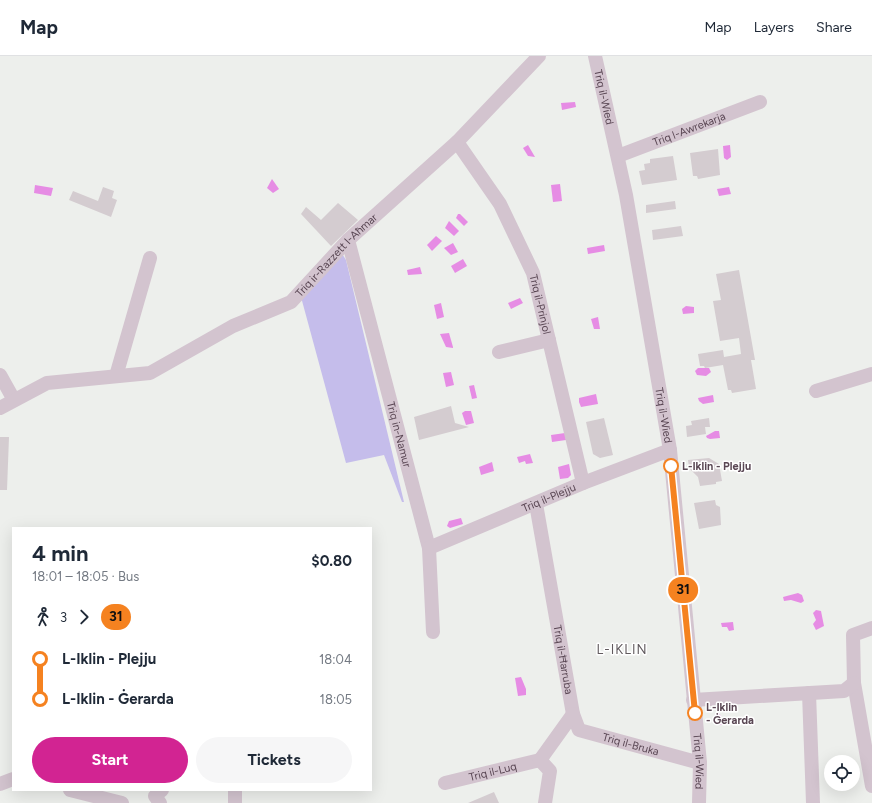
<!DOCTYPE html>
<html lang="en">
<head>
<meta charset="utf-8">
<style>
	body { margin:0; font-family:Figtree,sans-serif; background:#f6f6f7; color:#1f2937; height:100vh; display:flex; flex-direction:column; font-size:15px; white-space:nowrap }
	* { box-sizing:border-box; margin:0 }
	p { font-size:13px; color:#747a83 }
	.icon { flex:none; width:22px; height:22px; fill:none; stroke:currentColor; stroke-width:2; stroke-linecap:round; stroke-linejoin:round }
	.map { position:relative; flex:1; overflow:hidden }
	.panel { position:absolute; left:12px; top:471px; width:360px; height:264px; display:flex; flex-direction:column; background:#fff; border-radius:0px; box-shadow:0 4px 16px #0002 }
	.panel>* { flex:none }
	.badge { padding:0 8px; border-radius:13px; font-size:14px; line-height:26px }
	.tools { position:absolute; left:824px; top:699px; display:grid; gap:8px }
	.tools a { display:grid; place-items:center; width:36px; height:36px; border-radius:50%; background:#fff; box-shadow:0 4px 16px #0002; font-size:20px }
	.map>.badge { position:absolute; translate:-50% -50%; box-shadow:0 0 0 2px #fff }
	.legs { display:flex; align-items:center; gap:6px; height:44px; padding:0 20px; font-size:13px }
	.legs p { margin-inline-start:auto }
	.overview { display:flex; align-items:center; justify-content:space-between; height:68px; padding:0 20px }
	h1 { font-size:22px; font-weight:700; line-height:30px }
	.primary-button { display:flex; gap:8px; margin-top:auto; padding:8px 20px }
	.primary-button a { flex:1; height:46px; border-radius:24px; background:#d22492; color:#fff; font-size:16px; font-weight:700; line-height:46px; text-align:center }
	.primary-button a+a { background:#f6f6f7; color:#1f2937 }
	ul { padding:0 20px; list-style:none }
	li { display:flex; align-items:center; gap:14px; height:40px; font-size:15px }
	li i { display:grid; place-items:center; width:6px; height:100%; margin:0 5px; background:currentColor }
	li i::after { content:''; width:10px; height:10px; margin:-5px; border:3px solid; border-radius:50%; background:#fff }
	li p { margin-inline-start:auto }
	li:first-child i { background:linear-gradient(#0000 50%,currentColor 0) }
	li:last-child i { background:linear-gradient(currentColor 50%,#0000 0) }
	header { display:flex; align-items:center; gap:24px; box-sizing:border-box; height:56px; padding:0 20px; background:#fff; border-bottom:1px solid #e0e1e3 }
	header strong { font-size:19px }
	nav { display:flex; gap:22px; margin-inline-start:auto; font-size:14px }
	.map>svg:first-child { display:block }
	.green { fill:#c5bdeb }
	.water { fill:#e68ce4 }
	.building { fill:#d4ccd0 }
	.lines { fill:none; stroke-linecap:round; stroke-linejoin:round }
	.minor { stroke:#d3c4cf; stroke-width:14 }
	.line-1-casing { stroke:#fff; stroke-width:9 }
	.line-1 { stroke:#f58220; stroke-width:6 }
	.stop-1-dot { fill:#fff; stroke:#f58220; stroke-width:2 }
	.labels { text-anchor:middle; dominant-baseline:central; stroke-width:3; stroke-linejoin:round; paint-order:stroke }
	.street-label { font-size:11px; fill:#594653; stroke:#fff }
	.stop-label { font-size:11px; font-weight:bold; fill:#594653; stroke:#fff; text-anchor:start }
	.quarter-label { font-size:13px; letter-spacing:1px; fill:#615a5e; stroke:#fff }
</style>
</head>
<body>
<header>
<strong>Map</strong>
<nav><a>Map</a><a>Layers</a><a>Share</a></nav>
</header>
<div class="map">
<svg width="872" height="747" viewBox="0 0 872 747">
	<rect width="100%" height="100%" fill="#edefec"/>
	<polygon class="green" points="341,196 346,204 404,446 402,446 384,399 346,407 301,241"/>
	<g class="water">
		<polygon points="575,46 576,51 562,54 561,47"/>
		<polygon points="528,89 535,101 528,100 523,92"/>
		<polygon points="730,89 731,101 727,104 724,102 723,90"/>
		<polygon points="272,123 279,133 273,137 267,132"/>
		<polygon points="560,128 562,145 553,146 551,129"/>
		<polygon points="35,129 53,132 51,140 34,137"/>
		<polygon points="729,131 731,138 719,140 717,133"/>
		<polygon points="458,158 460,158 468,166 464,170 456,162"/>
		<polygon points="449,165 459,175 454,180 445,172"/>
		<polygon points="436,180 442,185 432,195 427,189"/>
		<polygon points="453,187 458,196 451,199 444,192"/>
		<polygon points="604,189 605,195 588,198 587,192"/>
		<polygon points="463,203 467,210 455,217 451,210"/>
		<polygon points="420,211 422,218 408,219 407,214"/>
		<polygon points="520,242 523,247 511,253 508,247"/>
		<polygon points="441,247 444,261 437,263 434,249"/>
		<polygon points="686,250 694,251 694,257 683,258 682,253"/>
		<polygon points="598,261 600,273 594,273 591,263"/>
		<polygon points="449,277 453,291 453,292 446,291 440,278"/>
		<polygon points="698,312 709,312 711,316 706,320 697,319 695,315"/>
		<polygon points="451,316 454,329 446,331 443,317"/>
		<polygon points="474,329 477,342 472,343 469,330"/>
		<polygon points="596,338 598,348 581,351 579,346 579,342"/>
		<polygon points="713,339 714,346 703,348 699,345 698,342"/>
		<polygon points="465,355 471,355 474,367 466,369 462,357"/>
		<polygon points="715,375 719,375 720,382 710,383 707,382 706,380"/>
		<polygon points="565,377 566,384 552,386 551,379"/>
		<polygon points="530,398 533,407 526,408 525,405 519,407 517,401"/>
		<polygon points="492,406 494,415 481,419 479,411"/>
		<polygon points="569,408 571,419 568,422 560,423 558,411"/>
		<polygon points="461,462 463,468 450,472 447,470 449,465"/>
		<polygon points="798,537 802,539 804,545 801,547 791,544 784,545 783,541"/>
		<polygon points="816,554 821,555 824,570 816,574 813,568 816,564 813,557"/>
		<polygon points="733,566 734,574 729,575 727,571 722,571 721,567"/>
		<polygon points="521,621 526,633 526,639 518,640 515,622"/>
		<polygon points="719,657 726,668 717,669 713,661"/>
	</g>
	<g class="building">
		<polygon points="718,93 720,119 698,123 697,120 693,120 690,97"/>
		<polygon points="673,100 677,124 642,129 639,115 645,114 644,108 650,107 650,103"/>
		<polygon points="103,131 114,135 112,142 117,144 111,161 69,144 73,135 98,145"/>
		<polygon points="675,145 676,153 646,157 646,149"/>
		<polygon points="338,147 358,164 331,190 301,158 306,151 321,164"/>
		<polygon points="681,170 683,180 653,184 652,174"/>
		<polygon points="739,214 755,304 751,304 756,333 732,337 731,334 728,334 723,309 705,312 704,310 700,310 698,298 723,294 724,301 741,298 739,282 720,285 713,245 721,244 716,218"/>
		<polygon points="451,350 455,367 469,371 419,384 414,361"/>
		<polygon points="604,362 613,399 600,402 593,398 586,366"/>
		<polygon points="709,362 710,371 705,371 706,378 687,381 686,370 692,369 691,365"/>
		<polygon points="0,381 9,381 7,434 0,434"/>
		<polygon points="709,402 719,408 722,425 716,426 716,428 700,430 698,421 689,412 688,404"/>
		<polygon points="715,444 716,449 720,451 721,469 699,473 694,447"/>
		<polygon points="494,736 499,747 468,747"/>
	</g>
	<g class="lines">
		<g class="minor">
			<path id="s1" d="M595,0L626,139L670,394L700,707L699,747"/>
			<path id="s2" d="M457,86L500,148L533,217L583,427"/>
			<path id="s3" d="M618,100L760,46"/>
			<path id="s4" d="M348,184L429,492L433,576"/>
			<polyline points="499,296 549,284"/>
			<polyline points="0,319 14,344"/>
			<polyline points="116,320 150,202"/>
			<polyline points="816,335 872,318"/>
			<path id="s5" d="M0,352L47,327L150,317L233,270L291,246L348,184L457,86L539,0"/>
			<path id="s6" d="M536,448L573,658L579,674L700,707"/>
			<path id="s7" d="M429,492L583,427L670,394"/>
			<polyline points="872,572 853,579 854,627 872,730"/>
			<polyline points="809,637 813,747"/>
			<polyline points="693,644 844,635 854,627"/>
			<path id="s8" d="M445,727L540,704"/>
			<polyline points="0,728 13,723"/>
			<polyline points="70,734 122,747"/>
			<polyline points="235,734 235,747"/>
			<polyline points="160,747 155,740 162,734"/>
			<polyline points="545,747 550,715 540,704 573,658"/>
		</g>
	</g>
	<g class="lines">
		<g class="line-1-casing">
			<polyline id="line-1" points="671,410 695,657"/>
		</g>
		<use href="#line-1" class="line-1"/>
	</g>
	<g class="stop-1-dot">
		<circle cx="671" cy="410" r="7"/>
		<circle cx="695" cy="657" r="7"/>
	</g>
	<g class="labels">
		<g class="street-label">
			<text stroke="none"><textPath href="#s1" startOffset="42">Triq il-Wied</textPath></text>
			<text stroke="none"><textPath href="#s3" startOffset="76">Triq l-Awrekarja</textPath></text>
			<text stroke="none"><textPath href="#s5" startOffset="380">Triq ir-Razzett l-Aħmar</textPath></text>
			<text stroke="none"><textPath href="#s2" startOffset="184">Triq il-Prinjol</textPath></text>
			<text stroke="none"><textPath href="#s1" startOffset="366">Triq il-Wied</textPath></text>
			<text stroke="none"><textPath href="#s4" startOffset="201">Triq in-Namur</textPath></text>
			<text stroke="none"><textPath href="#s7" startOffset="130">Triq il-Plejju</textPath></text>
			<text stroke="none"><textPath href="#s6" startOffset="158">Triq il-Ħarruba</textPath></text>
			<text stroke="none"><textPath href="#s6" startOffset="284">Triq il-Bruka</textPath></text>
			<text stroke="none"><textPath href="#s1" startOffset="714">Triq il-Wied</textPath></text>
			<text stroke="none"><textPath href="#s8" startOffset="49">Triq il-Luq</textPath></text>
		</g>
		<g class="stop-label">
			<text x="682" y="410">L-Iklin - Plejju</text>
			<text x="706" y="651">L-Iklin<tspan x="706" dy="13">- Ġerarda</tspan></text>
		</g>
		<g class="quarter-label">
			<text x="622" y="593">L-IKLIN</text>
		</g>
	</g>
</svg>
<div class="tools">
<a><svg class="icon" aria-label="locate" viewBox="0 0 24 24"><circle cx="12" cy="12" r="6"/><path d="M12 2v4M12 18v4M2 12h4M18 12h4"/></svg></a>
</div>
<b class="badge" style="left:683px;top:534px;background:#f58220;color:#111">31</b>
<section class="panel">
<div class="overview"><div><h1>4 min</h1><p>18:01 – 18:05 · Bus</p></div><b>$0.80</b></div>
<div class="legs"><svg class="icon" aria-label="walk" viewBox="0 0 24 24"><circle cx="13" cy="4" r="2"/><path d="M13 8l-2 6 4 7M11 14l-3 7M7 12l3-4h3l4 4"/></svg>3<svg class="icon" aria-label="forward" viewBox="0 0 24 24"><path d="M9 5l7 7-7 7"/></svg><b class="badge" style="background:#f58220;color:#111">31</b></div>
<ul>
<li><i style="color:#f58220"></i><b>L-Iklin - Plejju</b><p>18:04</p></li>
<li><i style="color:#f58220"></i><b>L-Iklin - Ġerarda</b><p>18:05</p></li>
</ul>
<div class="primary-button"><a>Start</a><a>Tickets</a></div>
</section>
</div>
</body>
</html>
